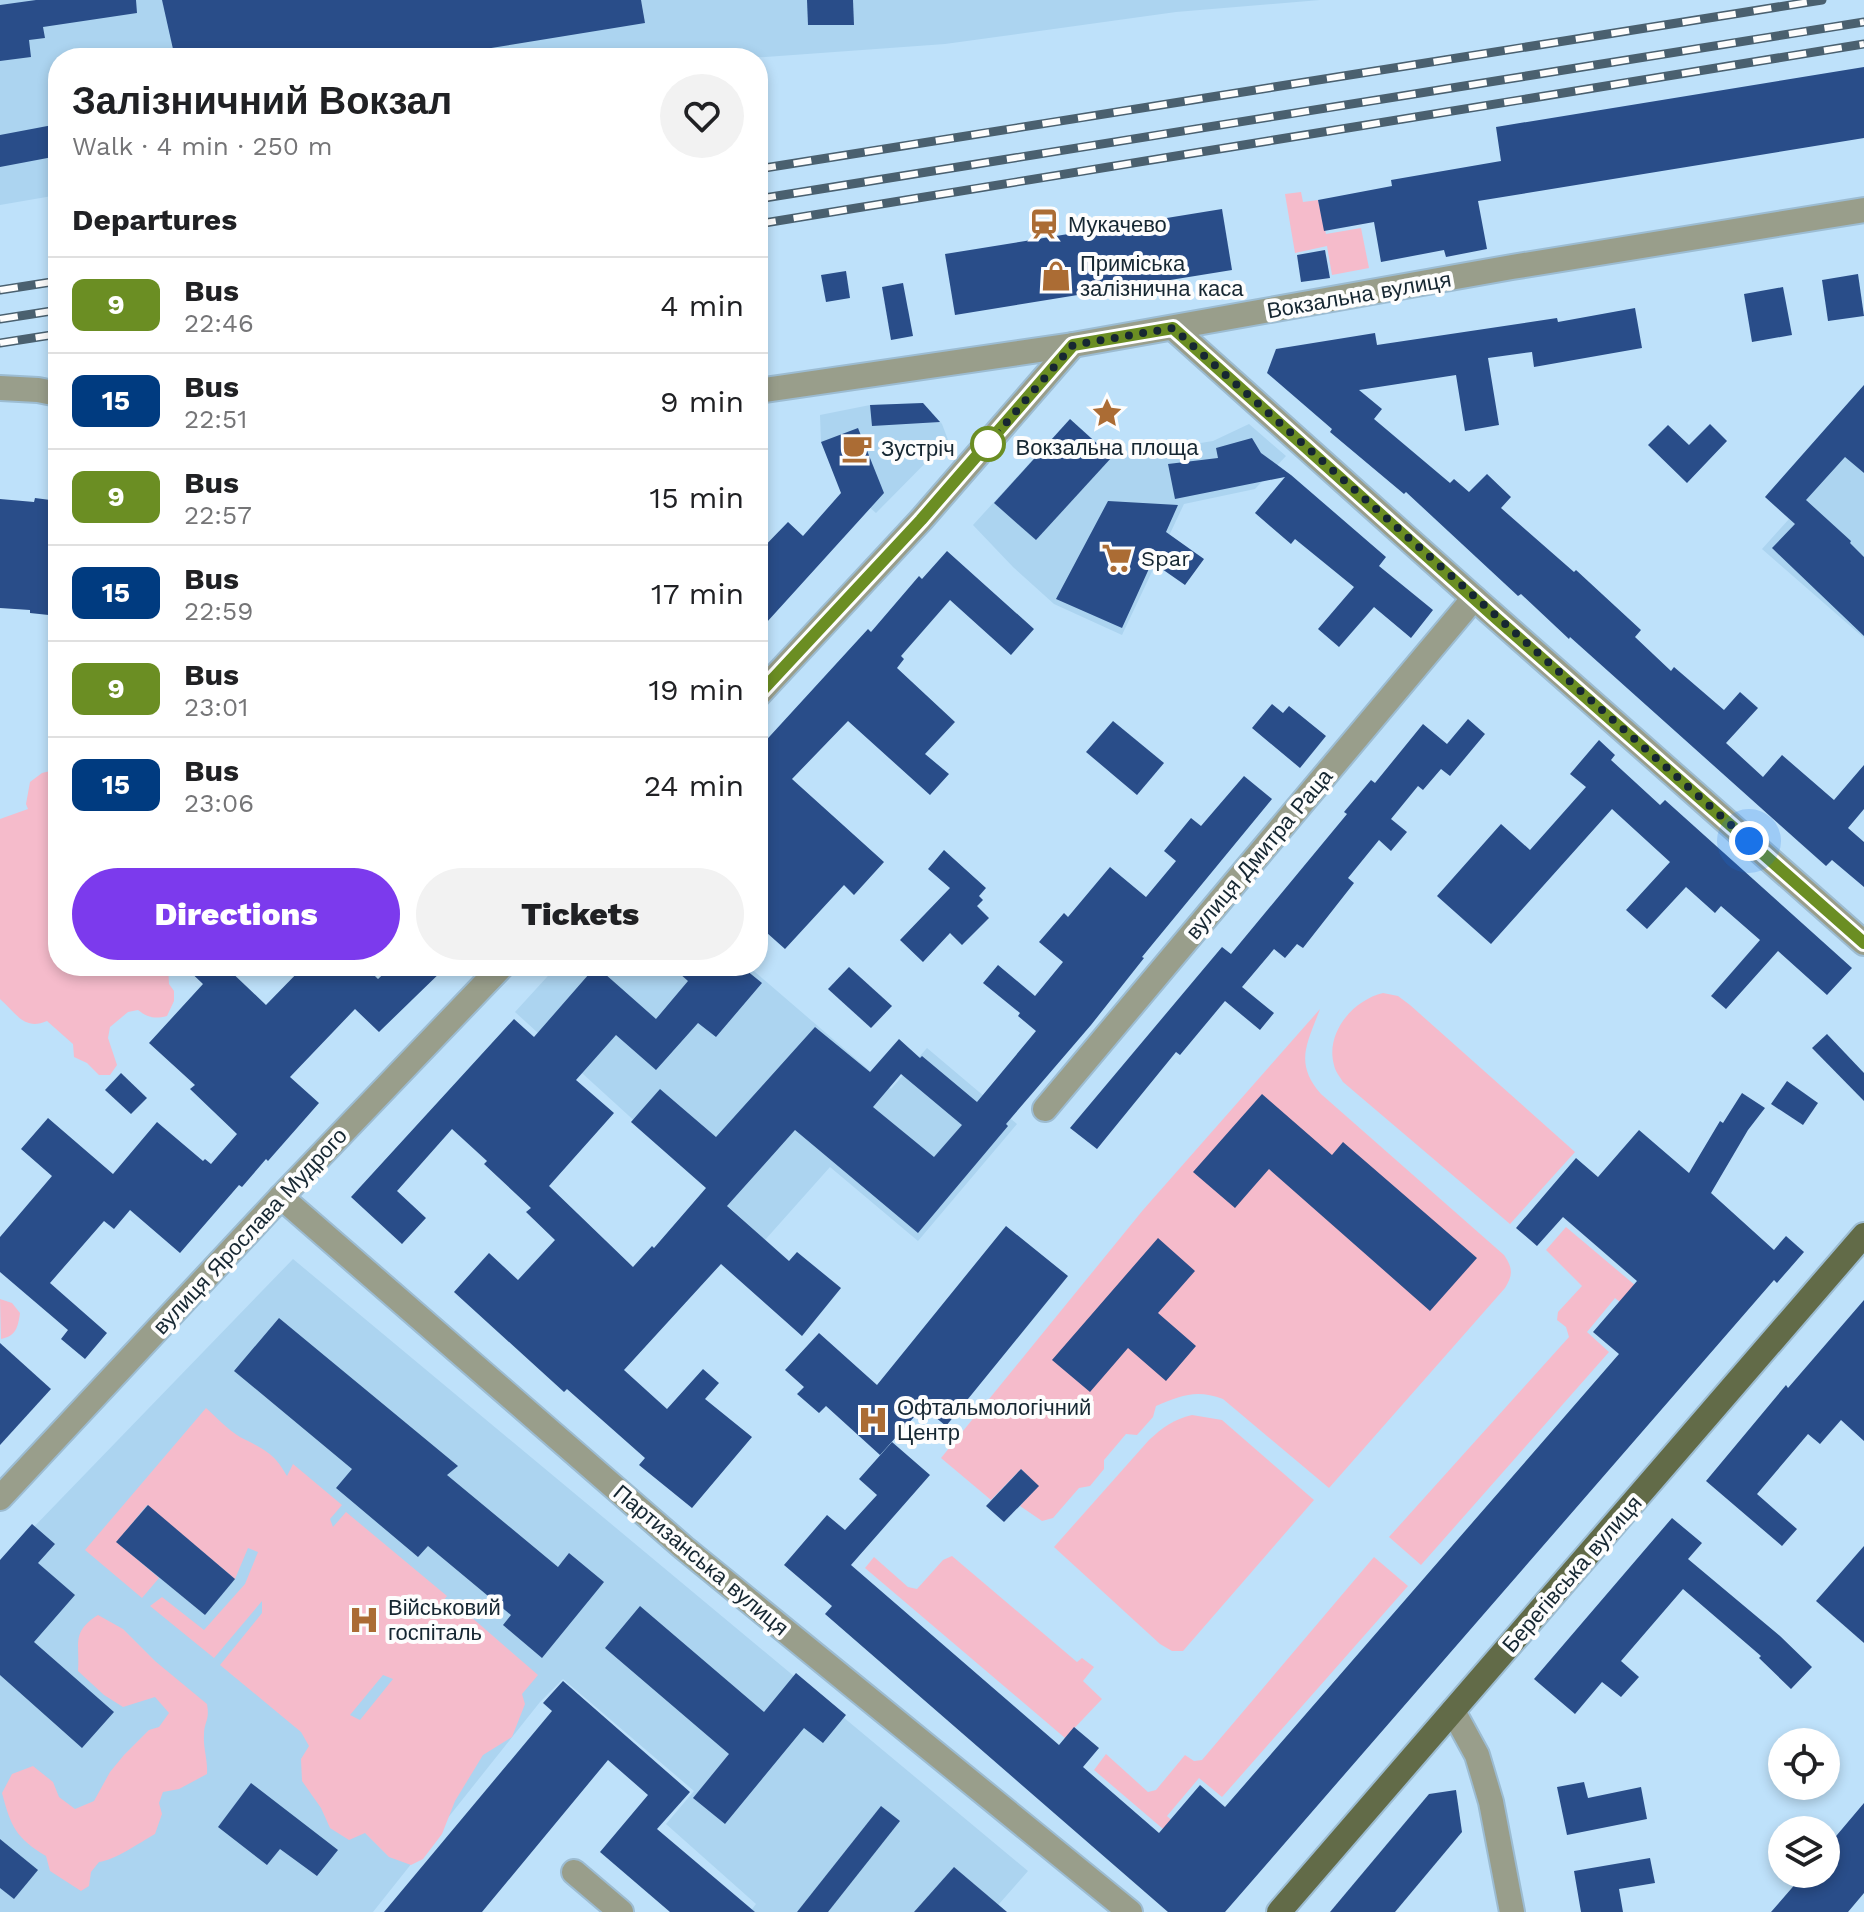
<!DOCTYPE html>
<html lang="en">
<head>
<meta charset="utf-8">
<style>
	body { margin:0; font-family:"Work Sans",sans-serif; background:#f2f2f2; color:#202124; height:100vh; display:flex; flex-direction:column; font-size:30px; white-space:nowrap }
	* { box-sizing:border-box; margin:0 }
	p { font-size:26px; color:#757577 }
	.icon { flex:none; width:44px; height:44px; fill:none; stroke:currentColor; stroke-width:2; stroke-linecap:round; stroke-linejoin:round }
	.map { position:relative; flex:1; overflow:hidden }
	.side { position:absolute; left:48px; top:48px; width:720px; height:928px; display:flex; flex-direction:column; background:#fff; border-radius:32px; box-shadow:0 4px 12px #0003 }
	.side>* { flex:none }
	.badge { padding:0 16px; border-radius:12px; font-size:28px; line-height:52px }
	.fabs { position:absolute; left:1768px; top:1728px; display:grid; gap:16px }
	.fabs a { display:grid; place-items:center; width:72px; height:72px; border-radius:50%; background:#fff; box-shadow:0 4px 12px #0003; font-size:40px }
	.you { position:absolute; width:40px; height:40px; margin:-20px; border:6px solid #fff; border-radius:50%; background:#1a73e8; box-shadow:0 0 0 12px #1a73e833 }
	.map>.badge { position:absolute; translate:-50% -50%; box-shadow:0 0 0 4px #fff }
	h2 { padding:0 24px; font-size:30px; line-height:72px }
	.round { display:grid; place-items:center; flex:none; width:84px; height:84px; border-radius:42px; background:#f2f2f2 }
	.head { display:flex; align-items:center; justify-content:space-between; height:136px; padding:0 24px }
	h1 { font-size:38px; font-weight:800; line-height:60px }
	.button { display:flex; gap:16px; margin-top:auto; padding:16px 24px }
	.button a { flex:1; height:92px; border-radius:48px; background:#7c3aed; color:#fff; font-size:32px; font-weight:800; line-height:92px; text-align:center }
	.button a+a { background:#f2f2f2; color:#202124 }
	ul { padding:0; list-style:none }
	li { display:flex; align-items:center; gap:24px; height:96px; padding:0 24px; border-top:2px solid #e0e0e0 }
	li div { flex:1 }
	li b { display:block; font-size:30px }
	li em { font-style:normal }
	li .badge { min-width:88px; font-weight:700; text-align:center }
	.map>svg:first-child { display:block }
	.built { fill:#acd4f0 }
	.green { fill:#f5bbcb; fill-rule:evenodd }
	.building { fill:#294d89; fill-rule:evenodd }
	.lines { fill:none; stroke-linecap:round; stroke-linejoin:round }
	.minor-casing { stroke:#9cbcd2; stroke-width:28 }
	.major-casing { stroke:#9cbcd2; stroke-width:28 }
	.minor { stroke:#999e8b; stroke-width:24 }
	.major { stroke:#626b48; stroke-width:24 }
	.rail-casing { stroke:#4a606f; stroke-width:9 }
	.rail { stroke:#fdfdfd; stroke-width:6; stroke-dasharray:18; stroke-linecap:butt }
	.line-casing { stroke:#fff; stroke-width:18 }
	.line { stroke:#6b8e23; stroke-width:12 }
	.walk { stroke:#162732; stroke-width:8; stroke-dasharray:0 14.4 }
	.stop-dot { fill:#fff; stroke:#6b8e23; stroke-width:4 }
	.labels { text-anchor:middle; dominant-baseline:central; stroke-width:8; stroke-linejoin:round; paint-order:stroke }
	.poi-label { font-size:22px; fill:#162732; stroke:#fdfdfd; text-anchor:start }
	.street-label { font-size:22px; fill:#162732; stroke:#fdfdfd }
</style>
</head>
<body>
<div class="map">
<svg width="1864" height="1912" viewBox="0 0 1864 1912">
	<rect width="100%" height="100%" fill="#bee1fa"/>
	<g class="built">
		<polygon points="0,0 1320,0 1176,12 945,44 751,58 58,58 58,195 0,205"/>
		<polygon points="1864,385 1864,638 1762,549 1789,519 1765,497"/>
		<polygon points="923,403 942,424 948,440 876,513 847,487 821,442 820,415 870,405"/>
		<polygon points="1070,419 1112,457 1213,441 1249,424 1286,456 1255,489 1184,504 1122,635 1054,604 1013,567 973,525"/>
		<polygon points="557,966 748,966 891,1089 927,1048 1017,1124 918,1241 830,1167 765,1240 515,1012"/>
		<polygon points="293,1259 1028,1871 992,1912 750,1912 756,1904 666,1824 694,1791 563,1679 540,1702 373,1912 0,1912 0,1562"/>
	</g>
	<g class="green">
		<polygon points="1301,192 1303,202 1318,200 1326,234 1361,228 1369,268 1332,275 1327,246 1295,253 1285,194"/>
		<path d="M50,771L58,773V966H168L169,984L174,991V1001L167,1016C155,1019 148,1018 138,1010L128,1012L110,1027L108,1038L117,1065L110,1075H99L87,1063L74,1057L73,1044L47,1021C24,1031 16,1013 0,999V819L28,809L26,804L30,782L42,773Z"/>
		<path d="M1383,993L1398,996L1410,1005L1575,1152L1510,1224L1343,1082C1340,1077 1335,1071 1334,1065C1325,1033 1353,1000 1383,993Z"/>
		<path d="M1320,1009C1307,1044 1294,1063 1321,1094L1504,1255C1513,1268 1513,1275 1505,1288L1329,1488L1223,1399C1197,1389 1181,1395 1156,1406L1153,1417L1137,1435L1126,1434L1104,1460V1469L1090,1486L1079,1488L1053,1518L1042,1521L1020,1506L1038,1486L1021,1469L991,1500L941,1458L1143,1210Z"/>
		<polygon points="1566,1227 1655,1302 1641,1319 1615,1298 1587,1332 1609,1352 1421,1565 1389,1537 1569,1337 1566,1327 1557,1320 1558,1312 1582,1286 1546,1250"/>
		<path d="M0,1299L12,1303L20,1313C18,1327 16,1336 1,1339Z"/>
		<path d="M206,1408C216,1417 228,1430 240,1437C263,1449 274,1452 287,1476L293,1464L342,1505L330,1519L333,1527L346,1512L447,1596L443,1601L451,1608L455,1603L538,1675L522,1694L525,1704L512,1737L483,1755L455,1801L442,1834L423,1859L411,1865L389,1857L365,1833L349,1840L330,1828L321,1808L302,1781L301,1759L309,1746L301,1732L220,1665L262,1613V1601L214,1658L150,1606L162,1597L204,1630L245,1584L258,1552L248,1548L235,1579L147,1505L117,1542L159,1578L142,1598L85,1550ZM383,1675L393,1679L360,1720L350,1715Z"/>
		<path d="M1192,1415L1222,1420L1314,1500L1183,1651H1172L1160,1644L1054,1547L1149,1440C1162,1428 1174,1419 1192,1415Z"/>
		<polygon points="952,1556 1077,1662 1082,1658 1094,1667 1083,1681 1102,1699 1065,1738 865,1568 874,1557 908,1587 917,1589 943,1560"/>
		<polygon points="1374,1557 1408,1586 1222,1797 1199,1778 1167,1816 1189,1837 1183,1846 1094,1770 1106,1754 1148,1792 1156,1790 1185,1755 1194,1761 1202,1760"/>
		<path d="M98,1615L123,1629L155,1661L207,1704C210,1721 204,1721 204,1735C203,1748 208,1760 207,1774L179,1789L163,1792L159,1803L162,1814L155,1834C139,1843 115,1860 99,1862L91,1872L89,1886L81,1891L50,1871L46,1856C16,1838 11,1827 2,1793L12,1774L33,1766L53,1782L59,1797L75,1809L94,1801L110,1772L124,1755L149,1730L159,1727L169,1713L155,1697L123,1707L104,1695L78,1671C80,1643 71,1632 98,1615Z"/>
	</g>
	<g class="building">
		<polygon points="36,0 136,0 137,13 43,27 45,38 29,40 31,57 0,61 0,5"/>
		<polygon points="162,0 641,0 645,23 429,58 175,58"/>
		<polygon points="807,0 853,0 854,25 808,25"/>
		<polygon points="1864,67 1864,138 1478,201 1487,249 1446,257 1444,250 1381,262 1374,222 1324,231 1318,200 1392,186 1391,180 1501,161 1496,127"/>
		<polygon points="58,124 58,156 0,167 0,135"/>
		<polygon points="1222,209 1232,270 955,315 945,254"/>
		<polygon points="1325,250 1330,278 1301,282 1297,255"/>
		<polygon points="846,271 850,298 826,302 821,275"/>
		<polygon points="1858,274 1864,316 1828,321 1822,280"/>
		<polygon points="903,283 913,336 891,340 882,287"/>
		<polygon points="1783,287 1792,335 1752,342 1744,294"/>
		<polygon points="1635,308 1642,348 1534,367 1532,352 1488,358 1499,425 1465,431 1456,375 1359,390 1382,409 1374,419 1450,483 1454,479 1469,492 1487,474 1511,497 1501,508 1574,572 1576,570 1641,630 1635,637 1671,671 1674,667 1724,710 1740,692 1758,708 1726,743 1763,777 1782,755 1834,800 1864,765 1864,809 1848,828 1864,842 1864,887 1832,860 1826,866 1799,842 1570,637 1569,639 1521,594 1518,596 1406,492 1404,494 1330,432 1332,429 1267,373 1276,349 1375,333 1377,345 1557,318 1558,322"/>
		<polygon points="1864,385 1864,473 1845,457 1806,500 1851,541 1850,543 1864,557 1864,636 1772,548 1795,524 1765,497"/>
		<polygon points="923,403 940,422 872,426 870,405"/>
		<polygon points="1070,419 1112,457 1036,540 994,503"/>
		<polygon points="1710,424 1727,441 1687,483 1648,445 1668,425 1689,445"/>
		<polygon points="858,428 884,493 758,632 758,553 788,522 803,536 841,493 821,442"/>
		<polygon points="1252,438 1261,453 1291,475 1386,557 1379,566 1433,610 1411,638 1374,607 1339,647 1318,629 1354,587 1295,539 1291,544 1255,513 1285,477 1175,499 1168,464 1218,458 1216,448"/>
		<polygon points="35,498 58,501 58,616 30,613 30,610 0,608 0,499 34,502"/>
		<polygon points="1108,501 1178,505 1166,532 1204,559 1185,585 1152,562 1122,628 1056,599"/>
		<polygon points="947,551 1034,629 1011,655 950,600 901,656 904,659 897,668 955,722 925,754 949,774 930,795 848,721 792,779 884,862 854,895 844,885 785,949 758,925 758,749 868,629 871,632 919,576 922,579"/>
		<polygon points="1272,704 1283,713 1289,706 1326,736 1300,768 1252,728"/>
		<polygon points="1468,719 1485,734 1450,776 1441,769 1423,790 1418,786 1391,819 1407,832 1391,851 1379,840 1348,878 1354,883 1303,948 1297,944 1285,958 1274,949 1242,987 1274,1013 1260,1030 1225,1001 1180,1055 1176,1052 1097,1149 1070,1128 1222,947 1231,954 1347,814 1344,812 1371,780 1375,783 1423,724 1447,744"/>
		<polygon points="1113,721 1164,763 1137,795 1086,752"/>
		<polygon points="1599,740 1615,755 1611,760 1660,805 1665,800 1852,968 1827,995 1778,951 1726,1009 1711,996 1760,940 1721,906 1715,913 1686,887 1647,929 1626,910 1670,862 1612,809 1491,944 1437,896 1501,824 1530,850 1586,787 1570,774"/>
		<path d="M1244,776L1272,799L1142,957L1144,958L1091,1025L1006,1124L1008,1126L918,1233L795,1130L727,1206L789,1261L797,1252L841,1288L802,1336L721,1264L624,1370L667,1409L703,1369L719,1383L705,1399L752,1437L692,1508L639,1465L645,1458L567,1389L564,1392L454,1292L489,1253L518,1280L555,1240L526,1212L531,1208L484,1164L487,1161L452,1129L397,1191L426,1218L402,1244L351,1197L514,1019L534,1037L596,966L656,1019L688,981L671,966H741L762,983L716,1037L698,1023L656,1070L616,1035L576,1080L614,1113L549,1186L633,1267L652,1246L654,1248L706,1188L631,1122L660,1089L716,1137L815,1027L870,1072L899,1039L920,1058L922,1056L977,1102L1036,1031L1018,1016L1020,1013L983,983L998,965L1035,996L1063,962L1039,942L1064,913L1068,917L1110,867L1146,897L1176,861L1164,851L1191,818L1201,826ZM901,1074L962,1125L934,1157L873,1107Z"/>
		<polygon points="944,850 986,888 979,896 983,900 977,906 989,918 962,945 950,933 923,962 900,940 950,888 928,869"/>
		<polygon points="184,966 225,966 266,1005 304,966 365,966 378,979 392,966 447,966 379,1032 355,1009 290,1077 319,1103 268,1161 266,1159 242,1187 239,1185 180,1253 130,1210 114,1229 104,1221 50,1283 107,1333 85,1359 61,1339 68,1330 0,1272 0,1237 52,1176 21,1149 48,1118 113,1174 157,1122 203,1161 205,1159 211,1164 237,1134 190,1089 195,1085 149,1043 203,984"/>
		<polygon points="849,967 892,1006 871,1028 828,989"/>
		<polygon points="1827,1034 1864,1073 1864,1101 1812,1048"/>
		<polygon points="121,1073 147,1098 131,1114 105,1090"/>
		<polygon points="1787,1081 1818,1103 1803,1125 1771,1104"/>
		<polygon points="1742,1093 1765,1108 1748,1130 1711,1193 1774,1250 1786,1236 1804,1252 1777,1283 1774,1280 1225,1912 1168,1912 825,1614 832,1606 784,1565 827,1515 845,1530 877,1495 859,1479 892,1442 930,1475 851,1565 1059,1745 1074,1727 1099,1748 1083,1767 1159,1833 1200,1785 1225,1807 1619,1354 1593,1332 1637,1281 1563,1217 1537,1246 1516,1228 1576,1158 1598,1177 1639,1130 1689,1173 1720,1121 1723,1123"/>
		<polygon points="1262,1094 1332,1155 1343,1142 1477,1258 1430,1311 1269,1169 1235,1208 1193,1172"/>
		<polygon points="1006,1226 1068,1276 946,1426 923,1407 880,1455 826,1406 819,1413 797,1394 804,1387 785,1370 819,1333 877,1385"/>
		<polygon points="1158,1238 1195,1271 1158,1313 1196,1346 1166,1381 1128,1348 1090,1392 1052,1360"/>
		<polygon points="1864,1300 1864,1441 1841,1420 1820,1444 1808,1434 1757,1494 1797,1529 1782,1546 1706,1481 1786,1385 1788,1388"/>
		<polygon points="279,1318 458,1466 447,1475 558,1567 569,1553 604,1582 542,1658 503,1625 511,1615 428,1546 418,1557 336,1488 352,1469 234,1371"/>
		<polygon points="0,1343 51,1389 0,1445"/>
		<polygon points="1021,1469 1039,1486 1004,1522 986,1506"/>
		<polygon points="148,1505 235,1579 205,1615 116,1542"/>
		<polygon points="1672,1518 1702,1543 1688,1559 1780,1636 1812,1667 1791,1689 1759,1658 1761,1656 1683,1589 1621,1661 1639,1677 1621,1697 1602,1682 1575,1714 1534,1679"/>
		<polygon points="32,1524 55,1544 38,1563 75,1595 34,1642 114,1712 82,1748 0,1675 0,1560"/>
		<polygon points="1864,1546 1864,1643 1816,1601"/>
		<polygon points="640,1606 764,1712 796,1673 846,1715 823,1743 804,1728 725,1824 693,1798 729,1754 605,1648"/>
		<polygon points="563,1681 690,1792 657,1829 755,1912 670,1912 600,1852 648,1795 608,1760 482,1912 384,1912 552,1711 543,1703"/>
		<polygon points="1584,1782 1588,1798 1641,1787 1647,1819 1567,1835 1557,1787"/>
		<polygon points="251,1783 338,1850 317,1876 280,1849 267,1865 218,1827"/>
		<polygon points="1456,1790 1462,1832 1395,1912 1330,1912 1429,1794"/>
		<polygon points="1864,1803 1864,1893 1848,1912 1771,1912 1804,1874 1826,1874 1826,1848"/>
		<polygon points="881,1806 900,1821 828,1912 797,1912"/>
		<polygon points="0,1839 38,1870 14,1899 0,1888"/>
		<polygon points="1650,1858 1655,1883 1619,1889 1623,1912 1581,1912 1574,1871"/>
		<polygon points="954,1867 1007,1912 914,1912"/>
	</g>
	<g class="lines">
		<g class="minor-casing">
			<g id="minor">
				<polyline points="1173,328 1474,598 1864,943"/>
				<polyline points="0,388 38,390 58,394"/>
				<polyline points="758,391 1073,345 1512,267 1864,210"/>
				<polyline points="758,695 921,520 1073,345"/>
				<polyline points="1045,1109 1474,598"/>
				<polyline points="281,1197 684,1548 1130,1912"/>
				<polyline points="0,1498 281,1197 502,966"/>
				<polyline points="1453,1711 1477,1755 1491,1802 1512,1912"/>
				<polyline points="574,1872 621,1912"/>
			</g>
		</g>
		<g class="major-casing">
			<polyline id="major" points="1279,1912 1864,1235"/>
		</g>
		<use href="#minor" class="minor"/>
		<use href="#major" class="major"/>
		<g class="rail-casing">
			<g id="rail">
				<polyline points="758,169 1822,0"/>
				<polyline points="758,199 1864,22"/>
				<polyline points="758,224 1864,44"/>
				<polyline points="0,290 58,281"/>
				<polyline points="0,319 58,310"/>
				<polyline points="0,343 58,334"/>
			</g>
		</g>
		<use href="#rail" class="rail"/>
	</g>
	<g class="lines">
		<g class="line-casing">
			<polyline id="line" points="758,695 921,520 1073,345 1173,328 1497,619 1864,943"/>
		</g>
		<use href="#line" class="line"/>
		<polyline class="walk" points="988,444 1073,345 1173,328 1749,841"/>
	</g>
	<defs>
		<g id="station-bare" transform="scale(2.4)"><path d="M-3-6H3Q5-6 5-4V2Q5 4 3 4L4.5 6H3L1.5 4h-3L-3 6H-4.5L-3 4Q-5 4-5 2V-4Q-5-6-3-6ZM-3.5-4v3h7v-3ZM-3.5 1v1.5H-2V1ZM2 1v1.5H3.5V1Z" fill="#ab6c34" stroke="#fdfdfd" stroke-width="2.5" paint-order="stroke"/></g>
		<g id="shop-bare" transform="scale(2.4)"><path d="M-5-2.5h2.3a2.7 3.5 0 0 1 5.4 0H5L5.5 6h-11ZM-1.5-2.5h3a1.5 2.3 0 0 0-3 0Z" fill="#ab6c34" stroke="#fdfdfd" stroke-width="2.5" paint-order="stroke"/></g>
		<g id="sight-bare" transform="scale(2.4)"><path d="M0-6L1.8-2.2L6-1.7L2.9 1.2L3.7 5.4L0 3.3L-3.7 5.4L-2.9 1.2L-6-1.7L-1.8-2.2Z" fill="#ab6c34" stroke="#fdfdfd" stroke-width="2.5" paint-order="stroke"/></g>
		<g id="cafe-bare" transform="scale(2.4)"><path d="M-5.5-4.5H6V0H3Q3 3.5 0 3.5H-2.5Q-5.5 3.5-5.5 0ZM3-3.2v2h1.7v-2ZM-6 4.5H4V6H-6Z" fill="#ab6c34" stroke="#fdfdfd" stroke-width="2.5" paint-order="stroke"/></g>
		<g id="supermarket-bare" transform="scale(2.4)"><path d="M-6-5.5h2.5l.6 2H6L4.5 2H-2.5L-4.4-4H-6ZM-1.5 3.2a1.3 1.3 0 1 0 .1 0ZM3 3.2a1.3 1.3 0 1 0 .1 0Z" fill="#ab6c34" stroke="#fdfdfd" stroke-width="2.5" paint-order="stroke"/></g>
		<g id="hospital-bare" transform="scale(2.4)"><path d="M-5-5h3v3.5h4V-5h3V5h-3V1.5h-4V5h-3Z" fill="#ab6c34" stroke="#fdfdfd" stroke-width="2.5" paint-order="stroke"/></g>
	</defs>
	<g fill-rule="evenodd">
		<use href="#station-bare" x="1044" y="224"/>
		<use href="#shop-bare" x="1056" y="276"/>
		<use href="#sight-bare" x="1107" y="413"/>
		<use href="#cafe-bare" x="857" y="448"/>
		<use href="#supermarket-bare" x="1117" y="558"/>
		<use href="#hospital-bare" x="873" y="1420"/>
		<use href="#hospital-bare" x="364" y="1620"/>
	</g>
	<circle class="stop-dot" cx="988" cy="444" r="16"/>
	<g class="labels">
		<g class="poi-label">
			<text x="1068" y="224">Мукачево</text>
			<text x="1080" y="263">Приміська<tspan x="1080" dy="25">залізнична каса</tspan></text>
			<text x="1107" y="447" text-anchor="middle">Вокзальна площа</text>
			<text x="881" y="448">Зустріч</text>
			<text x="1141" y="558">Spar</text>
			<text x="897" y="1407">Офтальмологічний<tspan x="897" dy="25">Центр</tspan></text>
			<text x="388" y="1607">Військовий<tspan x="388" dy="25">госпіталь</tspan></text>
		</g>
		<g class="street-label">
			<text transform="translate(1359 295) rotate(-10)">Вокзальна вулиця</text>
			<text transform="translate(1259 854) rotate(-50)">вулиця Дмитра Раца</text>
			<text transform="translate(250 1231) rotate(-47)">вулиця Ярослава Мудрого</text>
			<text transform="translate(701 1560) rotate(40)">Партизанська вулиця</text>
			<text transform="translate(1572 1574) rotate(-49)">Берегівська вулиця</text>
		</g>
	</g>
</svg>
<div class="fabs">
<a><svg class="icon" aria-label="locate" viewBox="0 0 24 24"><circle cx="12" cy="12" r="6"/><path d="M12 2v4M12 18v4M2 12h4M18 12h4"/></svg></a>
<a><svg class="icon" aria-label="layers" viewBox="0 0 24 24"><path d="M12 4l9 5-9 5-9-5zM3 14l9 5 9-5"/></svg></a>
</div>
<div class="you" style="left:1749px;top:841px"></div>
<section class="side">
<div class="head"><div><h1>Залізничний Вокзал</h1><p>Walk · 4 min · 250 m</p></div><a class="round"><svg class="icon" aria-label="heart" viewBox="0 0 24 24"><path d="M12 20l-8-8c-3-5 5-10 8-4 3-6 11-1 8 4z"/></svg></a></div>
<h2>Departures</h2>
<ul>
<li><span class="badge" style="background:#6b8e23;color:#fff">9</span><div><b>Bus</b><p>22:46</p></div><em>4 min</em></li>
<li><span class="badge" style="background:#003b80;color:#fff">15</span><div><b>Bus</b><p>22:51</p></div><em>9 min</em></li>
<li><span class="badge" style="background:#6b8e23;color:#fff">9</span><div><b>Bus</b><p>22:57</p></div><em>15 min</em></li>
<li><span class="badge" style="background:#003b80;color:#fff">15</span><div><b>Bus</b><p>22:59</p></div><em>17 min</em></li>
<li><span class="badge" style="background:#6b8e23;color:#fff">9</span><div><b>Bus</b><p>23:01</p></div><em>19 min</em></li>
<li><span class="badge" style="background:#003b80;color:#fff">15</span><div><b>Bus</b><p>23:06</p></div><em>24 min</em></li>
</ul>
<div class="button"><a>Directions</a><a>Tickets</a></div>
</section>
</div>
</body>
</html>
